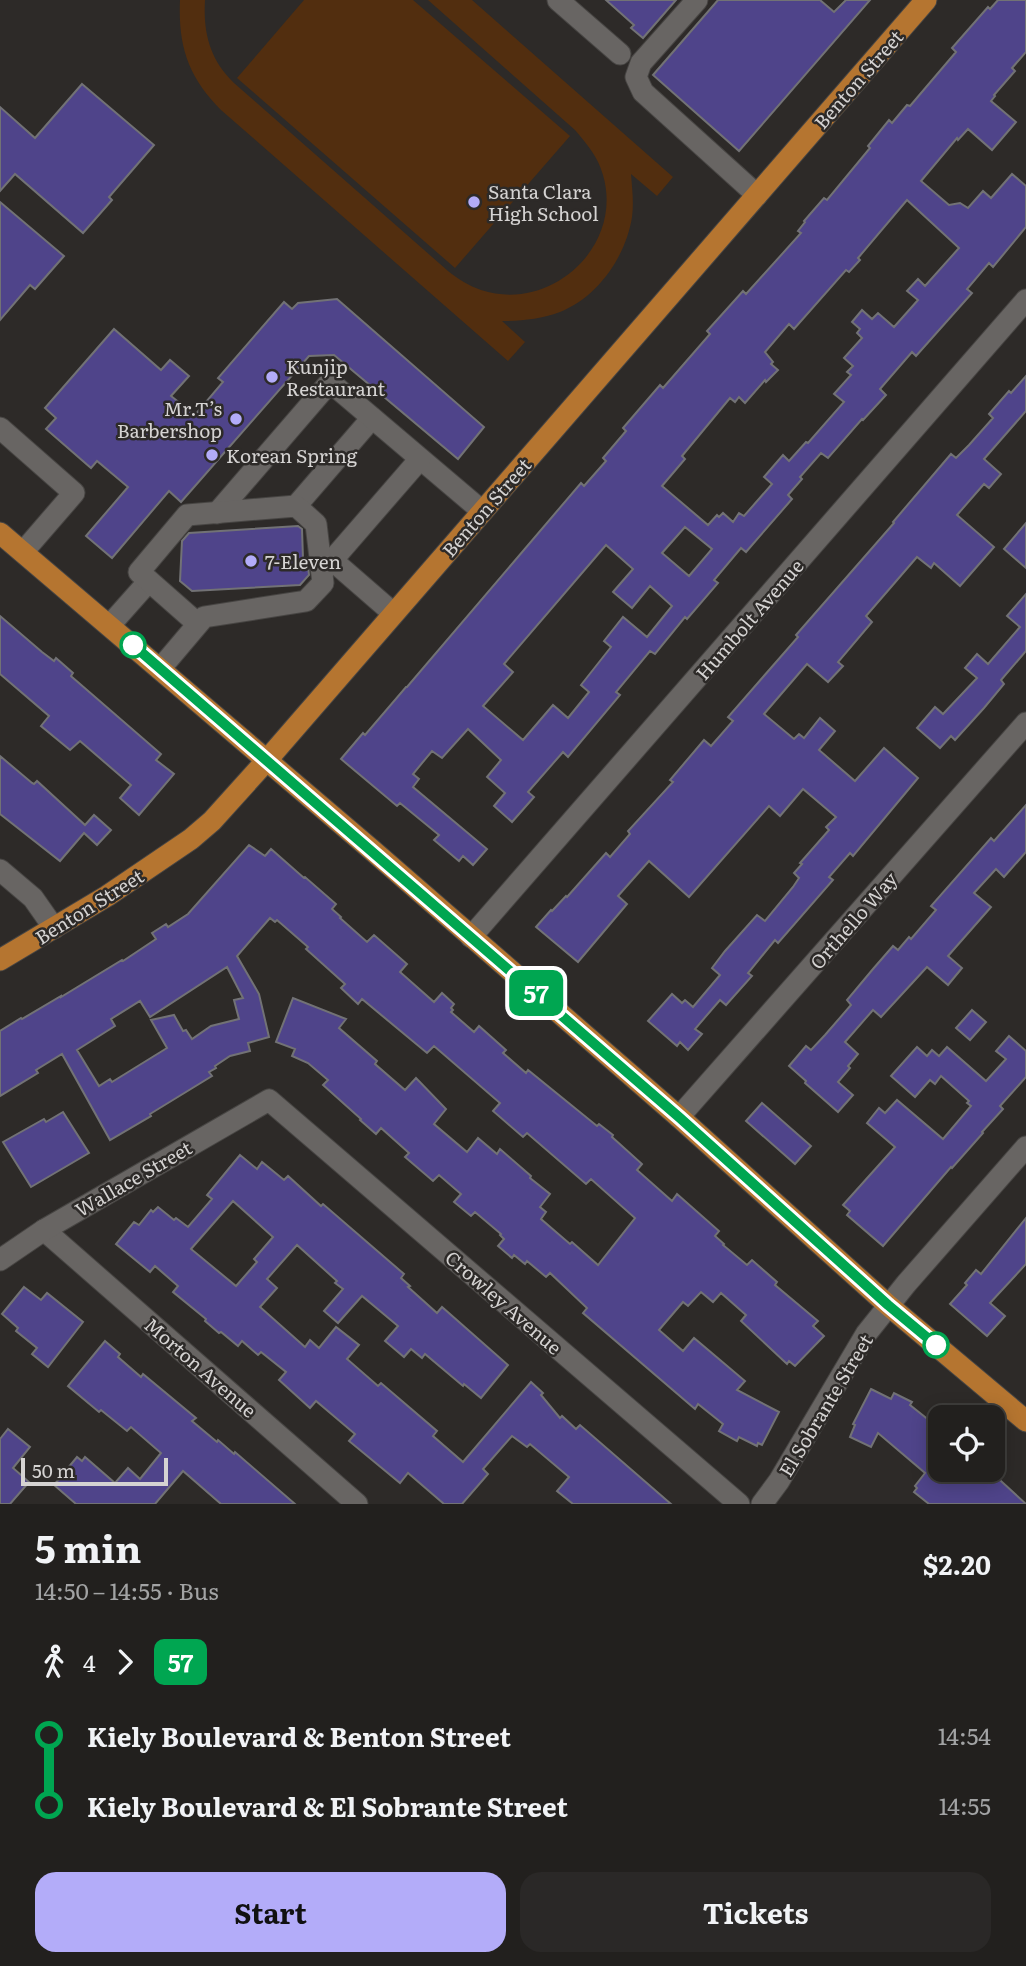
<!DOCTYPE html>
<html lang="en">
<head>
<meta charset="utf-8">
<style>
	body { margin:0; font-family:Literata,serif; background:#2a2827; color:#f1f3f6; height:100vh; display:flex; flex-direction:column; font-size:26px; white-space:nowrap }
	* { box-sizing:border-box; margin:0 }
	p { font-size:23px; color:#a2a3a4 }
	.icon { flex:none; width:38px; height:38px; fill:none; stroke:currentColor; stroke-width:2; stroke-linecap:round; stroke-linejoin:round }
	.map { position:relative; height:1504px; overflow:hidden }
	.sheet { display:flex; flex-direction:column; background:#22201e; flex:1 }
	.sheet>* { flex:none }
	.badge { padding:0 14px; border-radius:10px; font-size:24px; line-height:46px }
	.controls { position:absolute; left:928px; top:1405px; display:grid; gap:14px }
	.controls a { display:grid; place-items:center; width:77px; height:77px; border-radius:14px; background:#22201e; box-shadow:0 4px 18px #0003,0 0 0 2px #3f3e3c; font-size:35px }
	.scale { position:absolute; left:21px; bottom:18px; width:147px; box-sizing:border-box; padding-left:7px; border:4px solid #d5d3d2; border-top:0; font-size:19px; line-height:24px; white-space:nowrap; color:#d5d3d2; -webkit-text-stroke:5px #2d2a28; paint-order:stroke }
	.map>.badge { position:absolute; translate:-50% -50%; box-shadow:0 0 0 4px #fff }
	.legs { display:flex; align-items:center; gap:10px; height:77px; padding:0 35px; font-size:23px }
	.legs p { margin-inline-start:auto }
	.headline { display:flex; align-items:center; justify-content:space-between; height:119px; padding:0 35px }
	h1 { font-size:38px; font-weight:700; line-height:52px }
	.primary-button { display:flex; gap:14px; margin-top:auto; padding:14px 35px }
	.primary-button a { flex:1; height:80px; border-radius:21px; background:#b3acf9; color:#111; font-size:28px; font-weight:700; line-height:80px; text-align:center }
	.primary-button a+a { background:#2a2827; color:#f1f3f6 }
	ul { padding:0 35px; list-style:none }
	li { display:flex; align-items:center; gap:24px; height:70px; font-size:26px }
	li i { display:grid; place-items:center; width:10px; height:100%; margin:0 9px; background:currentColor }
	li i::after { content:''; width:18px; height:18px; margin:-9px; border:5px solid; border-radius:50%; background:#22201e }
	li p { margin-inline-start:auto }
	li:first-child i { background:linear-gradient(#0000 50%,currentColor 0) }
	li:last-child i { background:linear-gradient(currentColor 50%,#0000 0) }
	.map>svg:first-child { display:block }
	.green { fill:#522e0f }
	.building { fill:#4f448a; stroke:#727275; stroke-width:2; fill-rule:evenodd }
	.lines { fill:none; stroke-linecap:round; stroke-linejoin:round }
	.minor-casing { stroke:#474543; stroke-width:23 }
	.major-casing { stroke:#474543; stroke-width:23 }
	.minor { stroke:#686563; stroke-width:21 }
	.major { stroke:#b57530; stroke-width:21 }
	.line-1-casing { stroke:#fff; stroke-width:16 }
	.line-1 { stroke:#00a651; stroke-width:10 }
	.poi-dot { fill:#b3acf9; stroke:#2d2a28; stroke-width:2.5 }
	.stop-1-dot { fill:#fff; stroke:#00a651; stroke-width:3.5 }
	.labels { text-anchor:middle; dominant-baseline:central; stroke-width:5; stroke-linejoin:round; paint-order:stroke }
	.street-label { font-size:19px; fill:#d5d3d2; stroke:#2d2a28 }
	.poi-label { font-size:19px; fill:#d5d3d2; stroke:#2d2a28; text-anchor:start }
</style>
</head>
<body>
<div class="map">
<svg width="1026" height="1504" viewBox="0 0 1026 1504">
	<rect width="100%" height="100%" fill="#2d2a28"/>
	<g class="green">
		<path d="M180,0H205C203,33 210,60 234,83L448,271C458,279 469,286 481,290C550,313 624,247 603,175C598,157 587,144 575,130L428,0H472L673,177L657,196L631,174C632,188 634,202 632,217C626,256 598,297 560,312C541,319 522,321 502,321L525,342L508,361L221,110C188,77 178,46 180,0Z"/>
		<polygon points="304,0 413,0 570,136 455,268 237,78"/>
	</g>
	<g class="building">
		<polygon points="606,0 676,0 643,38 631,28 634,25"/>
		<polygon points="718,0 820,0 834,12 846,0 870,0 739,151 653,75"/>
		<path d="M998,0H1026V52L1012,68L1015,71L994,95L995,96L991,101L1016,122L992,150L968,129L958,140L957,138L921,181L949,205L960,203L968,208L983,191L991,198L1012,174L1026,186V227L993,267L989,263L967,289L972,293L916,356L912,352L880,389L886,395L863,420L862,419L828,458L821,453L800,477L802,479L788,495L792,499L746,552L741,548L714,580L718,583L687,619L685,617L655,654L650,651L616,692L620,695L568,757L563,752L528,792L534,797L512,822L494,806L505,793L487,777L501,760L468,729L442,758L432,751L413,774L419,779L413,787L487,849L473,865L463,856L459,861L434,840L439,835L400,803L397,806L341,759L363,733L365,735L406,687H407L581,483L584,486L606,461L603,458L626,431L623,428L660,385L663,388L710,334L707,331L743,291L746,294L801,233L798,231L805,222L804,221L824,198L827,200L870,148L868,146L889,120L892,123L907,105L910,106L956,52L952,48L988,7L990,9ZM907,200L959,248L925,286L918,279L907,291L918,300L894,327L878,313L872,319L862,310L852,322L860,329L857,333L862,338L844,358L853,366L847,372L851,375L834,394L844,402L808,443L806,442L789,461L783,455L764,477L772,484L744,516L739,513L733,522L723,513L719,517L717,515L708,525L662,486L685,459L682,456L730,398L735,402L739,397L745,403L765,380L766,382L778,370L771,364L773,362L765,352L789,324L794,329L846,270L849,272L860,260L858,258ZM685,527L712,549L689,576L662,553ZM606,545L633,569L613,592L632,608L650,586L672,606L647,637L623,617L604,641L611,647L581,685L589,692L568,718L553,705L523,740L483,706L513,672L504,664Z"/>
		<polygon points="82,84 154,145 109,197 112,200 83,233 15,174 0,191 0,107 35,138"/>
		<polygon points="0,202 64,256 35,289 30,285 0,320"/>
		<polygon points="337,299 484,427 458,459 334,355 309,356 181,502 169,491 112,558 86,536 128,487 97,461 91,468 46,429 56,418 45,408 114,329 161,370 170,360 189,376 171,396 195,415 223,382 218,378 284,302 292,309 298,303"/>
		<polygon points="1026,376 1026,411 984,459 1001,474 989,488 984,484 957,515 994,547 960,586 934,563 931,568 917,557 866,616 872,622 838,662 843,666 828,682 807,664 764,714 794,739 799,734 804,738 820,718 835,731 819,750 855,781 884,748 918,778 853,856 850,853 829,877 833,880 778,943 775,940 748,973 752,976 726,1005 720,1000 695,1029 702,1034 688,1050 680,1042 677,1046 648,1021 672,994 682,1003 685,1000 693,1007 720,975 712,968 725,951 757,915 765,921 793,887 799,878 794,873 802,864 800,863 829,830 826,827 836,817 803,789 780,816 769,806 689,897 649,861 618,896 627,904 578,962 536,927 551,910 552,911 566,896 567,897 606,853 610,857 630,834 628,831 673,782 670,780 704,740 711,746 733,721 728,717 798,637 796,635 894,523 893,522 951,454 956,458 969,445 993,418 989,414 1009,391 1011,393"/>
		<polygon points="1026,523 1026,568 1004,549"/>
		<polygon points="298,526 302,529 303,559 307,558 309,575 300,585 192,591 180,581 182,541 189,533"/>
		<polygon points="1026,594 1026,651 1001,680 1004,684 984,708 955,740 951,736 940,748 917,728 935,707 943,714 977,678 965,668 977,654 988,664 1020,627 1007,616"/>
		<polygon points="0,616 42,652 54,661 56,658 73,673 71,676 72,677 161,754 156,760 174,774 139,815 120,798 131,785 80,741 70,750 41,726 49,716 0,674"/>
		<polygon points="0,756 32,783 34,784 37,781 85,825 94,815 111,830 97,845 84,833 60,861 0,814"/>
		<polygon points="1026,805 1026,852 1004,877 996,869 974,893 991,907 948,956 962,968 948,985 927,967 881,1017 873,1010 845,1042 858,1054 848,1066 850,1068 838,1082 853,1095 838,1112 805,1083 806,1081 789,1066 806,1046 811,1050 825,1035 851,1005 847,1000 873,969 893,946 898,950 909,937 911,939 936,910 931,906 991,838 994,841"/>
		<path d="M249,845L265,856L271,849L304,878L305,877L336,904L332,909L341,917L340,918L367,942L374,935L407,964L400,972L434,1002L442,993L454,1004L451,1008L453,1010L451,1012L474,1032L479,1026L506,1050L503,1053L526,1073L528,1070L597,1126L599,1124L613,1135L612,1137L642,1164L637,1170L672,1201L677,1194L719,1231L715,1236L724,1244L723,1245L747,1265L752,1260L777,1282L775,1285L818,1321L813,1326L824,1336L795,1366L789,1361L787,1364L741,1321L746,1315L721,1293L713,1302L701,1292L688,1306L683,1302L659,1330L683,1351L694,1338L745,1381L737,1390L779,1412L762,1445L758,1443L757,1446L739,1437L737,1441L719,1431L723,1424L698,1404L695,1409L583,1313L587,1308L550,1273L546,1277L527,1261L525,1264L514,1255L512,1258L498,1246L504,1239L500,1235L501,1234L475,1212L471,1216L454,1202L461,1194L439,1175L433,1181L405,1157L409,1153L381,1128L376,1134L360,1120L361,1119L323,1085L328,1080L308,1063L292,1056L295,1049L276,1042L293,998L346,1019L339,1028L377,1061L375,1064L405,1090L416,1078L446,1109L434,1124L467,1152L478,1138L497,1154L500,1149L531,1176L530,1178L550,1194L540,1207L546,1212L541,1219L570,1244L572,1242L598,1265L635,1218L591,1179L586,1184L527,1133L523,1137L493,1111L500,1103L434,1046L427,1053L362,999L358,1004L341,988L345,984L306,949L308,947L277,920L275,922L270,918L237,956L259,994L269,1037L248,1043L250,1051L230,1056L215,1066L216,1068L209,1072L212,1076L150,1114L151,1116L110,1140L62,1054L36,1070L38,1073L0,1096V1031L21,1018L22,1019L61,996V997L122,960L123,961L156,939L152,933L166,924L168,927L188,914ZM227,967L243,998L234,1000L239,1019L211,1026L192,1039L186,1030L183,1031L174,1015L151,1020L167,1048L112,1082L110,1079L99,1086L77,1050L115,1026L111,1019L140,1001L150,1017Z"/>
		<polygon points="972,1010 986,1022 970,1040 956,1028"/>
		<polygon points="1009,1036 1026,1051 1026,1077 1000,1106 1003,1109 982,1132 983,1133 952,1168 951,1167 883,1246 847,1215 850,1211 843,1205 895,1147 867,1123 879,1108 885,1113 897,1100 943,1139 971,1106 967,1103 969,1101 941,1076 935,1084 930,1080 915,1097 891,1076 917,1047 927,1056 932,1050 939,1056 947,1047 986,1081 1006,1059 996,1051"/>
		<polygon points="762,1103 811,1146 795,1164 746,1121"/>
		<polygon points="63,1112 89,1153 31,1187 3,1142 44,1119 46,1122"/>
		<path d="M240,1155L257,1169L262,1162L284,1180L288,1176L321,1206L323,1204L404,1274L401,1278L410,1286L408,1287L437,1313L442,1307L508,1365L481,1398L464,1384L463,1386L425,1354L422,1358L411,1349L404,1357L385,1341L398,1326L362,1296L338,1323L324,1311L343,1289L335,1283L337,1281L297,1245L267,1279L277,1288L260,1307L305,1347L310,1340L319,1348L336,1327L359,1345L347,1359L378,1386L381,1383L437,1431L433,1436L463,1462L531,1382L543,1393L541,1395L560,1418L562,1416L576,1429L580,1425L671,1504H573L557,1491L569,1477L530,1444L527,1447L512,1436L483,1469L488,1474L462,1504H444L408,1473L400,1483L349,1441L355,1434L316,1401L310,1408L279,1380L286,1372L261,1352L258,1355L242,1341L238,1346L221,1332L219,1333L205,1321L206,1319L173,1292L178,1286L155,1266L150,1272L116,1244L134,1222L139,1225L151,1210L153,1212L158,1207L174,1220L176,1218L188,1227L212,1199L207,1195ZM233,1201L273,1237L254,1259L257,1262L236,1286L191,1249Z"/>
		<polygon points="1026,1218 1026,1264 990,1303 1005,1316 987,1336 950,1304 967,1285 965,1283 976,1270 981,1274"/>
		<polygon points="24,1287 41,1300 47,1293 83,1322 48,1367 32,1354 37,1348 16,1331 18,1328 2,1314"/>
		<polygon points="105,1341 120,1354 118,1357 141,1377 143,1374 196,1418 192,1421 217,1442 218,1440 234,1454 235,1452 295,1504 221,1504 183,1471 155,1504 76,1504 54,1485 77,1457 82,1461 85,1457 115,1483 128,1468 140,1479 161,1453 131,1427 127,1431 101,1410 99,1412 68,1386"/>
		<polygon points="871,1389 891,1399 894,1393 912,1402 910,1405 940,1429 940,1470 989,1470 1026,1504 929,1504 914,1492 917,1488 915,1486 925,1473 878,1433 871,1447 850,1437 855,1425 853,1424"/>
		<polygon points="8,1429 30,1447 13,1468 29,1482 10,1504 0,1504 0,1439"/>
	</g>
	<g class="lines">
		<g class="minor-casing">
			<g id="minor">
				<polyline points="558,0 620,54"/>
				<polyline points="697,0 641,63 636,77 643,92 757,195"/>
				<polyline points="0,428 74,493 23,552"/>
				<polyline points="296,506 372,418"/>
				<polyline points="217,513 330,382 482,511"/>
				<polyline points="332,560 393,613"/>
				<polyline points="322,572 420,459"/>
				<polyline points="110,625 149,581"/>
				<polyline points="160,669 204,617 306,601 323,583 316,524 296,506 187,515 139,572 198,624"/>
				<polyline points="0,870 33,898 54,928"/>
				<polyline points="471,937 1026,300"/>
				<polyline points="679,1117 1026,723"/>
				<polyline points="44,1230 357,1504"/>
				<polyline points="0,1260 44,1230 269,1100 739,1504"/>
				<polyline points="762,1504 779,1481 866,1334 906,1284 1026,1147"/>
			</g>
		</g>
		<g class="major-casing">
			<g id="major">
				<polyline points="0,533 372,850 679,1117 888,1305 1026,1421"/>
				<polyline points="0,960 107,896 191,839 212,821 267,760 926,0"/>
			</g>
		</g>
		<use href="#minor" class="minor"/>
		<use href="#major" class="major"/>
	</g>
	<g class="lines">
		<g class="line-1-casing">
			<polyline id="line-1" points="133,645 680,1118 888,1305 936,1345"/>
		</g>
		<use href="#line-1" class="line-1"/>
	</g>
	<g class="poi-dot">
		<circle cx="474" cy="202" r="7"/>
		<circle cx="272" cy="377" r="7"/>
		<circle cx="236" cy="419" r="7"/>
		<circle cx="212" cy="455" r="7"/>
		<circle cx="251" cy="561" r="7"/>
	</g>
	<g class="stop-1-dot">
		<circle cx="133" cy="645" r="12"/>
		<circle cx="936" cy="1345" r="12"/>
	</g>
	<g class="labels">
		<g class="street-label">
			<text transform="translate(858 79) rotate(-49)">Benton Street</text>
			<text transform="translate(486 507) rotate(-49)">Benton Street</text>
			<text transform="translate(749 619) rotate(-49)">Humbolt Avenue</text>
			<text transform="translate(89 906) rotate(-32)">Benton Street</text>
			<text transform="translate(853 920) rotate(-49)">Orthello Way</text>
			<text transform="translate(133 1178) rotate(-30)">Wallace Street</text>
			<text transform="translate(504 1302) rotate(41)">Crowley Avenue</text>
			<text transform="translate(201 1367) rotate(41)">Morton Avenue</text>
			<text transform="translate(825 1405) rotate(-59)">El Sobrante Street</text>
		</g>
		<g class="poi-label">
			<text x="488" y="191">Santa Clara<tspan x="488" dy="22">High School</tspan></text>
			<text x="286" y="366">Kunjip<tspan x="286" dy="22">Restaurant</tspan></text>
			<text x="222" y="408" text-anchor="end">Mr.T’s<tspan x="222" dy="22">Barbershop</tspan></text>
			<text x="226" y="455">Korean Spring</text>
			<text x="265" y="561">7-Eleven</text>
		</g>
	</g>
</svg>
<div class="controls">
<a><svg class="icon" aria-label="locate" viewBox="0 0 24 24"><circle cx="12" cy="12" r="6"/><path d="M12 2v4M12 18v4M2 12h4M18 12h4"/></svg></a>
</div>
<div class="scale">50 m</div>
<b class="badge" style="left:536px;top:993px;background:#00a651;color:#fff">57</b>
</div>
<section class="sheet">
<div class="headline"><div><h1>5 min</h1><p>14:50 – 14:55 · Bus</p></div><b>$2.20</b></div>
<div class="legs"><svg class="icon" aria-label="walk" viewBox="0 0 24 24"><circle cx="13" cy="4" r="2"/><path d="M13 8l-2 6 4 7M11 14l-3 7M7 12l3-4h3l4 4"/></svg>4<svg class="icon" aria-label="forward" viewBox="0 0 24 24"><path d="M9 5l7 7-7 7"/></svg><b class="badge" style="background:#00a651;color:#fff">57</b></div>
<ul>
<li><i style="color:#00a651"></i><b>Kiely Boulevard &amp; Benton Street</b><p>14:54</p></li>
<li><i style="color:#00a651"></i><b>Kiely Boulevard &amp; El Sobrante Street</b><p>14:55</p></li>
</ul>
<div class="primary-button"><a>Start</a><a>Tickets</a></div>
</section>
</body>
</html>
